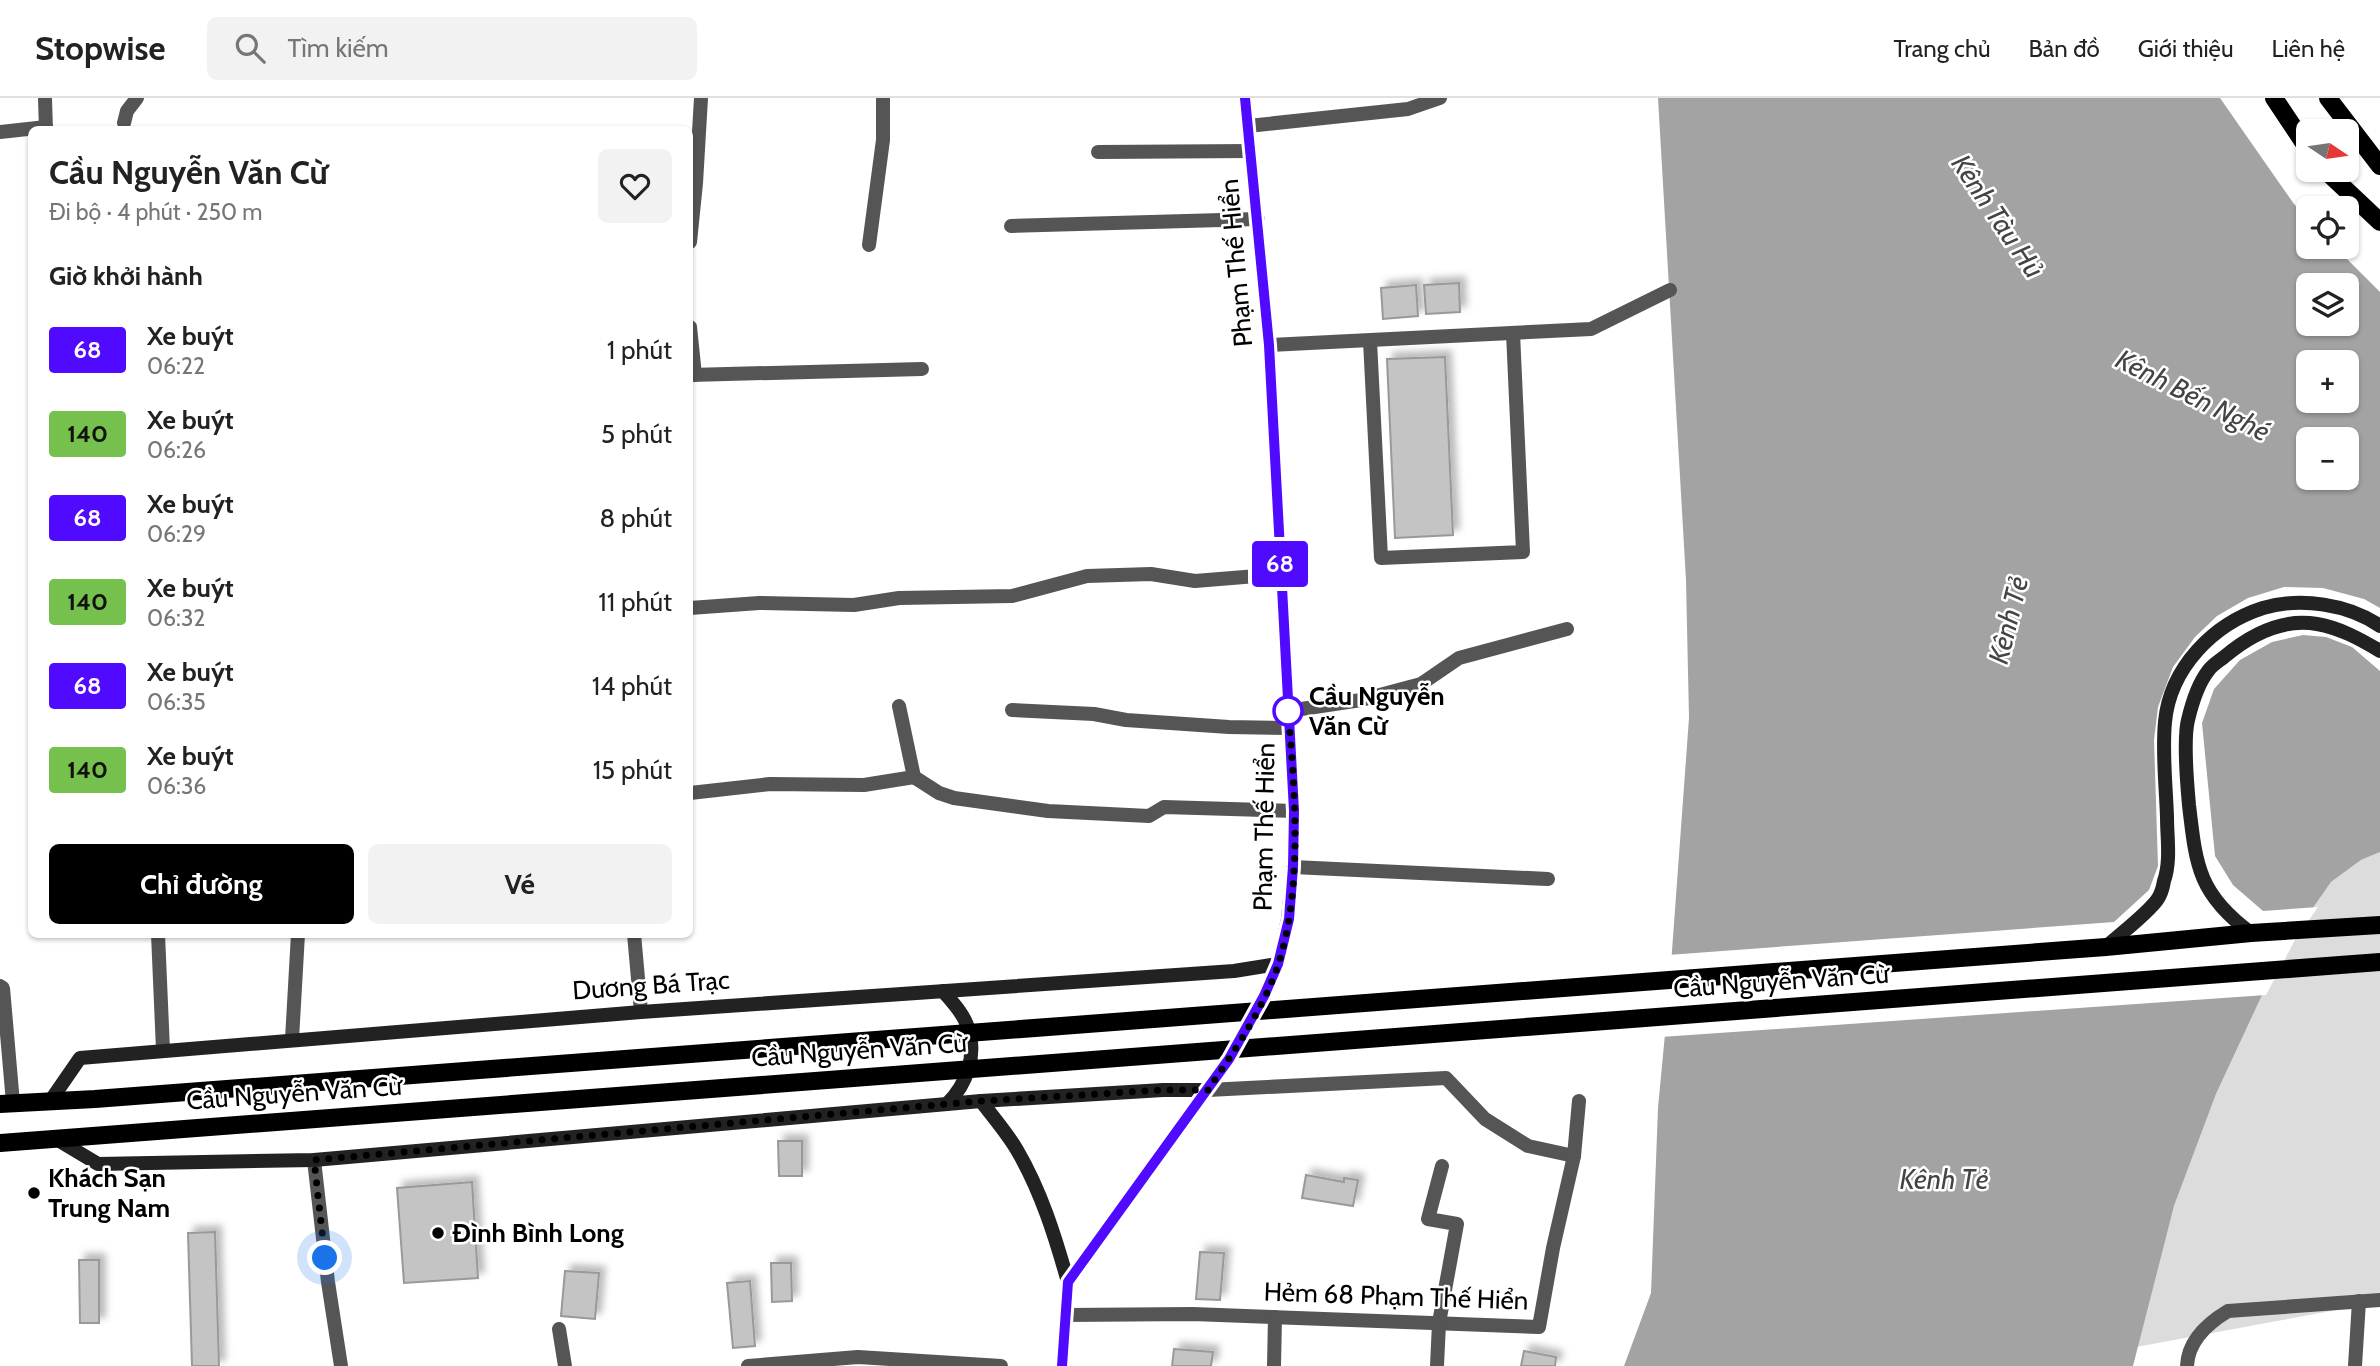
<!DOCTYPE html>
<html lang="vi">
<head>
<meta charset="utf-8">
<style>
	body { margin:0; font-family:Cabin,sans-serif; background:#f2f2f2; color:#222; height:100vh; display:flex; flex-direction:column; font-size:26px; white-space:nowrap }
	* { box-sizing:border-box; margin:0 }
	p { font-size:23px; color:#767676 }
	.icon { flex:none; width:38px; height:38px; fill:none; stroke:currentColor; stroke-width:2; stroke-linecap:round; stroke-linejoin:round }
	.map { position:relative; flex:1; overflow:hidden }
	.details { position:absolute; left:28px; top:28px; width:665px; height:812px; display:flex; flex-direction:column; background:#fff; border-radius:10px; box-shadow:0 2px 5px #0004 }
	.details>* { flex:none }
	.badge { padding:0 14px; border-radius:5px; font-size:24px; line-height:46px }
	.needle { width:46px; rotate:103deg }
	.fabs { position:absolute; left:2296px; top:21px; display:grid; gap:14px }
	.fabs a { display:grid; place-items:center; width:63px; height:63px; border-radius:10px; background:#fff; box-shadow:0 2px 5px #0004; font-size:35px }
	.you { position:absolute; width:35px; height:35px; margin:-18px; border:5px solid #fff; border-radius:50%; background:#1a73e8; box-shadow:0 0 0 10px #1a73e833 }
	.map>.badge { position:absolute; translate:-50% -50%; box-shadow:0 0 0 4px #fff }
	h2 { padding:0 21px; font-size:26px; line-height:63px }
	.round { display:grid; place-items:center; flex:none; width:74px; height:74px; border-radius:10px; background:#f2f2f2 }
	.headline { display:flex; align-items:center; justify-content:space-between; height:119px; padding:0 21px }
	h1 { font-size:33px; font-weight:700; line-height:52px }
	.primary-button { display:flex; gap:14px; margin-top:auto; padding:14px 21px }
	.primary-button a { flex:1; height:80px; border-radius:10px; background:#000; color:#fff; font-size:28px; font-weight:700; line-height:80px; text-align:center }
	.primary-button a+a { background:#f2f2f2; color:#222 }
	ul { padding:0; list-style:none }
	li { display:flex; align-items:center; gap:21px; height:84px; padding:0 21px }
	li div { flex:1 }
	li b { display:block; font-size:26px }
	li em { font-style:normal }
	li .badge { min-width:77px; font-weight:700; text-align:center }
	header { display:flex; align-items:center; gap:42px; box-sizing:border-box; height:98px; padding:0 35px; background:#fff; border-bottom:2px solid #e0e0e0 }
	header strong { font-size:33px }
	nav { display:flex; gap:38px; margin-inline-start:auto; font-size:24px }
	.search { width:490px; height:63px; background:#f2f2f2; display:flex; align-items:center; gap:18px; box-sizing:border-box; padding:0 24px; border-radius:10px; color:#767676; font-size:26px }
	.map>svg:first-child { display:block }
	.green { fill:#dcdcdc }
	.water { fill:#a3a3a3; fill-rule:evenodd }
	.pier { fill:#fff }
	.building { fill:#c4c4c4; stroke:#999; stroke-width:2; filter:url(#shadow) }
	.lines { fill:none; stroke-linecap:round; stroke-linejoin:round }
	.lane { stroke:#555; stroke-width:14 }
	.street { stroke:#555; stroke-width:14 }
	.secondary { stroke:#222; stroke-width:14 }
	.primary { stroke:#000; stroke-width:18 }
	.line-casing { stroke:#fff; stroke-width:16 }
	.line { stroke:#4f0aff; stroke-width:10 }
	.walk { stroke:#000; stroke-width:7; stroke-dasharray:0 12.6 }
	.stop-dot { fill:#fff; stroke:#4f0aff; stroke-width:3.5 }
	.poi-dot { fill:#000; stroke:#fff; stroke-width:2.5 }
	.labels { text-anchor:middle; dominant-baseline:central; stroke-width:5; stroke-linejoin:round; paint-order:stroke }
	.street-label { font-size:26px; fill:#000; stroke:#fff }
	.stop-label { font-size:26px; font-weight:bold; fill:#000; stroke:#fff; text-anchor:start }
	.poi-label { font-size:26px; font-weight:bold; fill:#000; stroke:#fff; text-anchor:start }
	.water-label { font-size:28px; font-style:italic; fill:#444; stroke:#fff }
</style>
</head>
<body>
<header>
<strong>Stopwise</strong>
<div class="search"><svg class="icon" aria-label="search" viewBox="0 0 24 24"><circle cx="10" cy="10" r="6"/><path d="M15 15l6 6"/></svg>Tìm kiếm</div>
<nav><a>Trang chủ</a><a>Bản đồ</a><a>Giới thiệu</a><a>Liên hệ</a></nav>
</header>
<div class="map">
<svg width="2380" height="1268" viewBox="0 0 2380 1268">
	<defs>
		<filter id="shadow"><feDropShadow dx="6" dy="-6" stdDeviation="3.5" flood-color="#0004"/></filter>
	</defs>
	<rect width="100%" height="100%" fill="#fff"/>
	<polygon class="green" points="2380,754 2380,1204 2136,1249 2174,1108 2216,996 2263,895 2292,840 2331,784 2361,762"/>
	<path class="water" d="M1658,0H2220L2294,106L2308,121V149H2335L2380,194V754L2361,762L2331,784L2292,840L2263,895L2216,996L2174,1108L2133,1268H1624L1651,1195L1658,1010L1669,894L1689,620L1686,482ZM2308,187H2347V226H2308ZM2308,264H2347V303H2308ZM2308,341H2347V380H2308Z"/>
	<polygon class="pier" points="2284,489 2323,490 2364,501 2380,510 2380,573 2352,549 2326,539 2303,537 2272,544 2240,562 2214,591 2202,625 2215,758 2233,787 2263,813 2318,809 2295,842 2266,897 1661,939 1668,857 2114,824 2149,792 2158,768 2154,642 2158,609 2173,569 2195,539 2217,518 2248,500"/>
	<g class="building">
		<polygon points="1459,185 1460,214 1426,216 1424,187"/>
		<polygon points="1416,187 1418,218 1383,221 1381,190"/>
		<polygon points="1445,259 1453,437 1395,440 1387,261"/>
		<polygon points="778,1043 802,1043 802,1078 779,1078"/>
		<polygon points="1306,1077 1344,1084 1344,1080 1358,1082 1353,1108 1302,1100"/>
		<polygon points="472,1084 478,1180 404,1185 397,1090"/>
		<polygon points="215,1134 219,1268 192,1268 188,1135"/>
		<polygon points="1200,1154 1224,1155 1220,1202 1196,1201"/>
		<polygon points="79,1162 99,1162 99,1225 80,1225"/>
		<polygon points="771,1165 791,1165 792,1203 772,1204"/>
		<polygon points="565,1173 599,1175 595,1221 561,1218"/>
		<polygon points="750,1183 755,1248 733,1250 727,1185"/>
		<polygon points="1174,1251 1213,1254 1211,1268 1172,1268"/>
		<polygon points="1524,1253 1556,1259 1555,1268 1521,1268"/>
	</g>
	<g class="lines">
		<g class="lane">
			<polyline points="1248,28 1408,11 1440,0"/>
			<polyline points="0,34 46,29"/>
			<polyline points="1098,54 1251,53"/>
			<polyline points="1011,128 1258,121"/>
			<polyline points="1370,243 1381,460 1523,454 1513,235"/>
			<polyline points="1269,247 1591,231 1670,192"/>
			<polyline points="690,510 759,505 854,507 899,500 1012,498 1087,478 1151,476 1195,483 1280,476"/>
			<polyline points="1012,612 1094,616 1126,622 1229,629 1289,630"/>
			<polyline points="1288,613 1361,602 1421,586 1459,560 1567,531"/>
			<polyline points="914,679 939,695 954,700 1048,713 1149,718 1164,709 1294,713"/>
			<polyline points="1293,769 1548,781"/>
			<polyline points="158,836 163,952"/>
			<polyline points="634,836 641,914"/>
			<polyline points="0,888 3,890 13,1005"/>
			<polyline points="292,941 298,836"/>
			<polyline points="1208,992 1446,980 1485,1021 1528,1048 1574,1058"/>
			<polyline points="314,1062 328,1184 341,1268"/>
			<polyline points="1065,1217 1193,1216 1539,1229 1553,1150 1574,1058 1579,1003"/>
			<polyline points="559,1231 565,1268"/>
			<polyline points="748,1268 858,1259 1001,1268"/>
			<polyline points="1274,1268 1275,1219"/>
			<polyline points="1437,1268 1439,1225 1457,1126 1428,1121 1442,1068"/>
			<path d="M2187,1268C2188,1243 2208,1225 2228,1213L2380,1202"/>
			<polyline points="2355,1268 2359,1203"/>
		</g>
		<g class="street">
			<polyline points="45,0 46,32"/>
			<polyline points="124,25 127,13 137,0"/>
			<polyline points="690,144 696,85 701,0"/>
			<polyline points="869,147 883,42 883,0"/>
			<polyline points="690,229 695,277"/>
			<polyline points="690,277 922,271"/>
			<polyline points="690,695 770,686 864,687 914,679 899,608"/>
		</g>
		<g class="secondary">
			<path d="M2251,835C2198,796 2196,767 2189,707C2187,685 2183,642 2188,622C2192,605 2198,586 2208,573C2212,567 2219,563 2224,559C2250,537 2282,520 2317,526C2340,530 2360,541 2380,553"/>
			<path d="M2106,849C2120,836 2146,817 2157,802C2160,798 2163,789 2164,783C2171,763 2167,740 2167,719C2166,688 2162,655 2165,624C2170,570 2213,526 2263,510C2301,499 2348,506 2380,528"/>
			<path d="M943,893C952,904 964,916 968,930C977,958 967,986 947,1006"/>
			<polyline points="51,1002 80,960 641,914 1234,873 1278,866"/>
			<path d="M981,1003C993,1019 1007,1035 1017,1052C1041,1093 1055,1138 1068,1184"/>
			<polyline points="58,1042 98,1066 314,1062 981,1003 1163,992 1208,992"/>
			<polyline points="1062,1268 1068,1184 1229,961 1264,898 1278,866 1288,821 1293,769 1294,713 1269,247 1245,0"/>
		</g>
		<g class="primary">
			<polyline points="2274,0 2308,51"/>
			<polyline points="2328,0 2380,68"/>
			<polyline points="2325,72 2380,124"/>
			<polyline points="0,1006 95,1001 2106,849 2251,835 2380,827"/>
			<polyline points="0,1045 2380,864"/>
		</g>
	</g>
	<g class="lines">
		<g class="line-casing">
			<polyline id="line" points="1062,1268 1068,1184 1229,961 1264,898 1278,866 1289,821 1293,769 1294,713 1269,247 1245,0"/>
		</g>
		<use href="#line" class="line"/>
		<path class="walk" d="M325,1160L314,1062L981,1003L1163,992H1208C1234,953 1263,912 1278,867C1303,793 1295,689 1288,613"/>
	</g>
	<circle class="stop-dot" cx="1288" cy="613" r="14"/>
	<g class="poi-dot">
		<circle cx="34" cy="1095" r="7"/>
		<circle cx="438" cy="1135" r="7"/>
	</g>
	<g class="labels">
		<g class="street-label">
			<text transform="translate(1236 165) rotate(-95)">Phạm Thế Hiển</text>
			<text transform="translate(1264 729) rotate(-89)">Phạm Thế Hiển</text>
			<text transform="translate(1781 883) rotate(-4)">Cầu Nguyễn Văn Cừ</text>
			<text transform="translate(651 887) rotate(-4)">Dương Bá Trạc</text>
			<text transform="translate(859 952) rotate(-4)">Cầu Nguyễn Văn Cừ</text>
			<text transform="translate(294 995) rotate(-4)">Cầu Nguyễn Văn Cừ</text>
			<text transform="translate(1396 1198) rotate(2)">Hẻm 68 Phạm Thế Hiển</text>
		</g>
		<g class="stop-label">
			<text x="1309" y="598">Cầu Nguyễn<tspan x="1309" dy="30">Văn Cừ</tspan></text>
		</g>
		<g class="poi-label">
			<text x="48" y="1080">Khách Sạn<tspan x="48" dy="30">Trung Nam</tspan></text>
			<text x="452" y="1135">Đình Bình Long</text>
		</g>
		<g class="water-label">
			<text transform="translate(1998 118) rotate(56)">Kênh Tàu Hủ</text>
			<text transform="translate(2193 297) rotate(27)">Kênh Bến Nghé</text>
			<text transform="translate(2008 522) rotate(-76)">Kênh Tẻ</text>
			<text x="1944" y="1081">Kênh Tẻ</text>
		</g>
	</g>
</svg>
<div class="fabs">
<a><svg class="needle" viewBox="-14 -14 28 28"><path d="M0-13l5 13h-10z" fill="#e53935"/><path d="M0 13l5-13h-10z" fill="#767676"/></svg></a>
<a><svg class="icon" aria-label="locate" viewBox="0 0 24 24"><circle cx="12" cy="12" r="6"/><path d="M12 2v4M12 18v4M2 12h4M18 12h4"/></svg></a>
<a><svg class="icon" aria-label="layers" viewBox="0 0 24 24"><path d="M12 4l9 5-9 5-9-5zM3 14l9 5 9-5"/></svg></a>
<a>+</a>
<a>−</a>
</div>
<div class="you" style="left:325px;top:1160px"></div>
<b class="badge" style="left:1280px;top:466px;background:#4f0aff;color:#fff">68</b>
<section class="details">
<div class="headline"><div><h1>Cầu Nguyễn Văn Cừ</h1><p>Đi bộ · 4 phút · 250 m</p></div><a class="round"><svg class="icon" aria-label="heart" viewBox="0 0 24 24"><path d="M12 20l-8-8c-3-5 5-10 8-4 3-6 11-1 8 4z"/></svg></a></div>
<h2>Giờ khởi hành</h2>
<ul>
<li><span class="badge" style="background:#4f0aff;color:#fff">68</span><div><b>Xe buýt</b><p>06:22</p></div><em>1 phút</em></li>
<li><span class="badge" style="background:#76c04d;color:#111">140</span><div><b>Xe buýt</b><p>06:26</p></div><em>5 phút</em></li>
<li><span class="badge" style="background:#4f0aff;color:#fff">68</span><div><b>Xe buýt</b><p>06:29</p></div><em>8 phút</em></li>
<li><span class="badge" style="background:#76c04d;color:#111">140</span><div><b>Xe buýt</b><p>06:32</p></div><em>11 phút</em></li>
<li><span class="badge" style="background:#4f0aff;color:#fff">68</span><div><b>Xe buýt</b><p>06:35</p></div><em>14 phút</em></li>
<li><span class="badge" style="background:#76c04d;color:#111">140</span><div><b>Xe buýt</b><p>06:36</p></div><em>15 phút</em></li>
</ul>
<div class="primary-button"><a>Chỉ đường</a><a>Vé</a></div>
</section>
</div>
</body>
</html>
